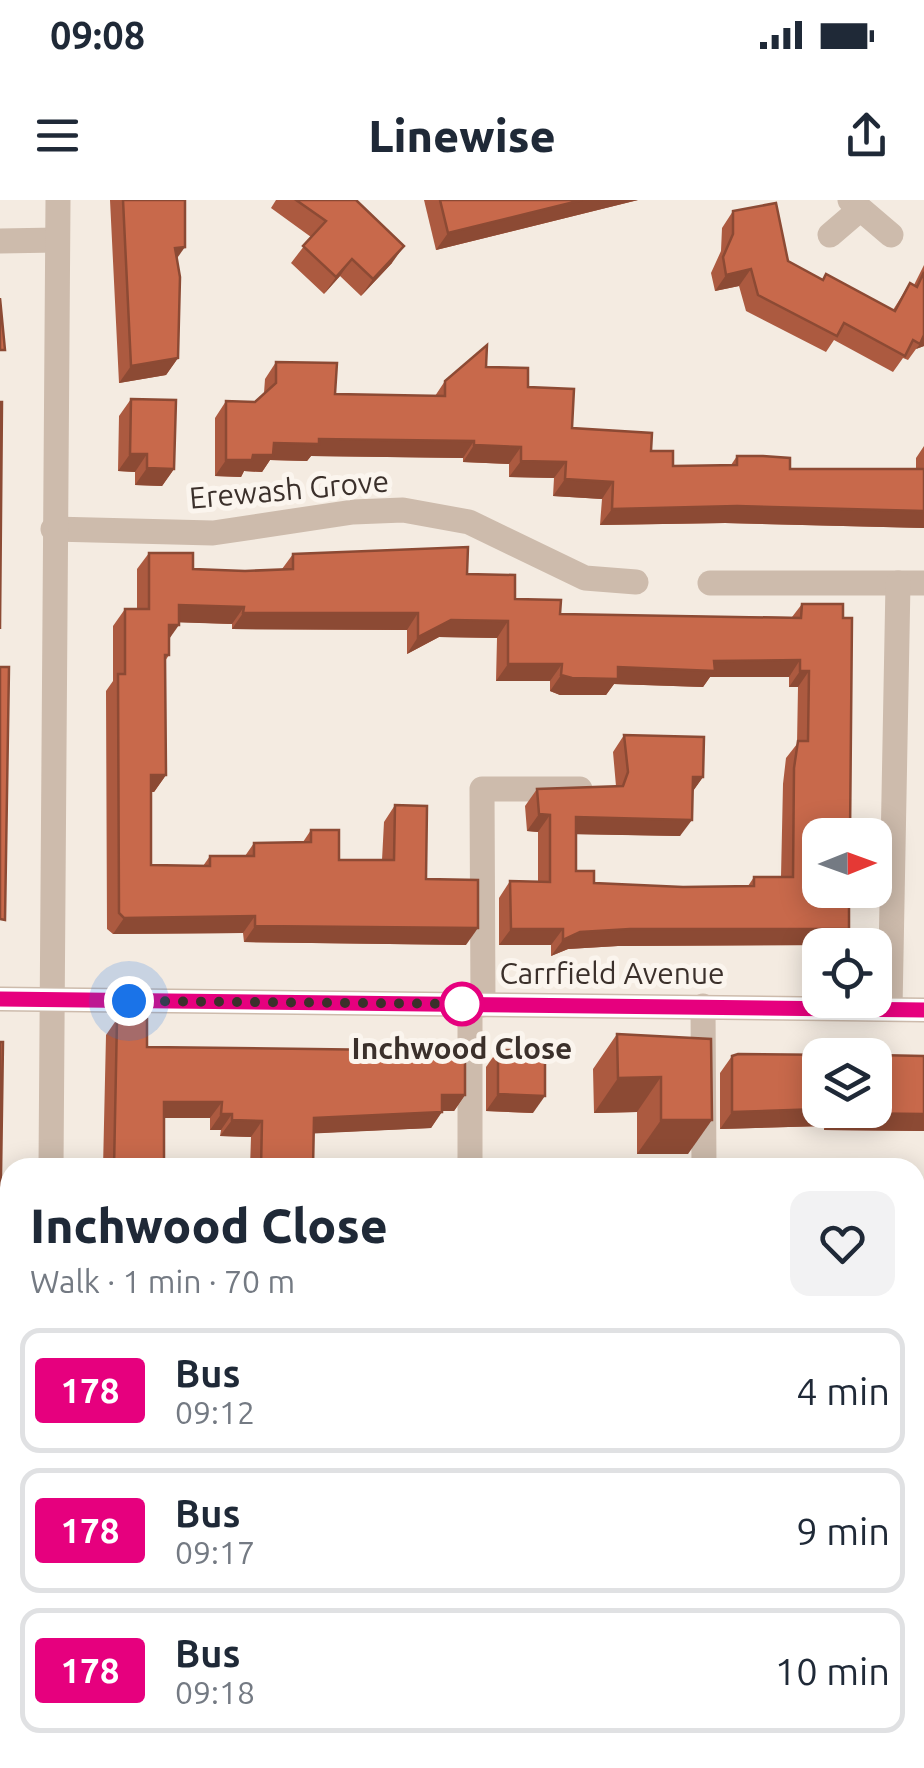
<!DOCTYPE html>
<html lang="en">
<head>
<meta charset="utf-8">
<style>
	body { margin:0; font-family:Ubuntu,sans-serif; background:#f2f2f3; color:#1f2937; height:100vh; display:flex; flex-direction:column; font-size:38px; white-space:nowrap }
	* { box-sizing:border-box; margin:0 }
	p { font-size:32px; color:#747a83 }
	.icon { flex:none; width:55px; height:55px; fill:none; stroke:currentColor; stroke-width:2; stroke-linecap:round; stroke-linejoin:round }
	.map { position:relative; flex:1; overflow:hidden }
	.sheet { position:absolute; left:0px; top:958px; width:925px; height:612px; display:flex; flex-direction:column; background:#fff; border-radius:30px 30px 0 0; box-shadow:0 5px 25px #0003 }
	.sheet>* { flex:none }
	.badge { padding:0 20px; border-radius:8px; font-size:35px; line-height:65px }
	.needle { width:65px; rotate:89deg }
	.tools { position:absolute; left:802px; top:618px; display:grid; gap:20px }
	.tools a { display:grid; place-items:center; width:90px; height:90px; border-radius:20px; background:#fff; box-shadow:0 5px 25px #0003; font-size:50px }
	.you { position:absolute; width:50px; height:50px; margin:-25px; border:8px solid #fff; border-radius:50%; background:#1a73e8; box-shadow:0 0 0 15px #1a73e833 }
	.map>.badge { position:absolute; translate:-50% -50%; box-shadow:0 0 0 5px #fff }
	.round { display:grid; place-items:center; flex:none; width:105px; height:105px; border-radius:20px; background:#f2f2f3 }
	.head { display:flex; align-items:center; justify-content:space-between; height:170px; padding:0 30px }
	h1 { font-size:48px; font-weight:800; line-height:75px }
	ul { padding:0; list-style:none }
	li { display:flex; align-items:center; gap:30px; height:125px; margin:0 20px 15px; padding:0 10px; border:5px solid #e0e1e3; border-radius:20px }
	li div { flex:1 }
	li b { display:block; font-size:38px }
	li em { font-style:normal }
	li .badge { min-width:110px; font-weight:700; text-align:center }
	.status { display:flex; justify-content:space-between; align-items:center; height:70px; padding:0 50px; background:#fff; direction:ltr }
	.status svg { height:28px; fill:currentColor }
	header { display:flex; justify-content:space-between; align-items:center; height:130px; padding:0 30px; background:#fff; font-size:45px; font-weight:800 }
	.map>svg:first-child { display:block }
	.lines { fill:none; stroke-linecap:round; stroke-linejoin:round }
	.minor { stroke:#cdbbac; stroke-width:25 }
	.wall { fill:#ac5a40 }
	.shaded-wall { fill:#8c4a34 }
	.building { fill:#c8694b; stroke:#8c4a34; stroke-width:2.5 }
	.line-casing { stroke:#fff; stroke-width:22 }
	.line { stroke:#e6007e; stroke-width:15 }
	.walk { stroke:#3b302b; stroke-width:10; stroke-dasharray:0 18 }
	.stop-dot { fill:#fff; stroke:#e6007e; stroke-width:5 }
	.labels { text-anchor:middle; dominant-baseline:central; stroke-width:10; stroke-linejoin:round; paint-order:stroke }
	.street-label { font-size:30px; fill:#3b302b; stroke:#fbf5ee }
	.stop-label { font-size:30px; font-weight:bold; fill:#3b302b; stroke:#fbf5ee }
</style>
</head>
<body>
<div class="status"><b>09:08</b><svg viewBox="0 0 49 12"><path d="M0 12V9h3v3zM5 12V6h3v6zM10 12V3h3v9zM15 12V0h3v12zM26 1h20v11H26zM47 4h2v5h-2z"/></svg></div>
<header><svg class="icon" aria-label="menu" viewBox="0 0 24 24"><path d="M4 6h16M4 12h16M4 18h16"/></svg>Linewise<svg class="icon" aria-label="share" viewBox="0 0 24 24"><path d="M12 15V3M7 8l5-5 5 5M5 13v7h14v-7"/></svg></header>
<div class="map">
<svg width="924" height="1568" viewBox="0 0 924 1568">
	<rect width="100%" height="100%" fill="#f4ebe1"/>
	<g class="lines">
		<g class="minor">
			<polyline points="850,0 891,35"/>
			<polyline points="830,35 858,11"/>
			<polyline points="0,41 57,40"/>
			<polyline points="53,329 213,333 353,312 403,310 469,322 585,378 636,382"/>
			<polyline points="710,383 924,383"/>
			<polyline points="0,799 924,810"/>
			<polyline points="483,805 482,589 580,589"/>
			<polyline points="703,806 704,968"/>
			<polyline points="890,809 898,383"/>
			<polyline points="51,968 58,0"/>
			<polyline points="470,968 470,805"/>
			<polyline points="915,1226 924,1232"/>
			<polyline points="915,1359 924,1328"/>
			<polyline points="915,1479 924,1426"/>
			<polyline points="45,1568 45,1560"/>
		</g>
	</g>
	<g class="wall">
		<polygon points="110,0 185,0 177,60 178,158 166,175 119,183"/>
		<polygon points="276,0 356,0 392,63 361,96 340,76 324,94 291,63 311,37 271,8"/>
		<polygon points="424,0 638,0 436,50"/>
		<polygon points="733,11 788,61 822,80 826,74 893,110 910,83 914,85 924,65 924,146 916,149 908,160 903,158 893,172 834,140 826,152 746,111 739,86 715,91 711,73 721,51 722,28"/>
		<polygon points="276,162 335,194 435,196 445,181 486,167 528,187 572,228 651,251 673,266 731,265 737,256 790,269 916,269 916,258 924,246 924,328 725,323 600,325 602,299 553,296 554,278 509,277 509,264 463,262 463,258 311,256 307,261 270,260 262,272 244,271 241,277 215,276 215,218 226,201 255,202 264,193 265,179"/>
		<polygon points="131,199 174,269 162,286 135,285 135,272 118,271 119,216"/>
		<polygon points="149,353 193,369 245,371 282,369 293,354 467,374 515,399 560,414 792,417 802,404 849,729 837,745 618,746 568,749 551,756 551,745 499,745 499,698 510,681 538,682 538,632 527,631 525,606 537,589 616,586 613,552 624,535 703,577 692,592 680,636 576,634 576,671 594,683 683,687 748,686 754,677 781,677 783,584 786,558 797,544 798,487 789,487 789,477 710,477 703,487 614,484 606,495 560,495 550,491 550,481 496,481 497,438 439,437 407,454 407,430 232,429 232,424 179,422 169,439 169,455 165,461 166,575 154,592 151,592 151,665 203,666 210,656 245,656 254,643 303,642 311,630 339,660 382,660 384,622 395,605 426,679 466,745 244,742 243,733 113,734 107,729 106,491 113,481 113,426 125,409 137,409 137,369"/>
		<polygon points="117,819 147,847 465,895 454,911 442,911 431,928 314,933 313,968 250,968 251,937 220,936 221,930 210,930 210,918 164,918 164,968 103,968 106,835"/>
		<polygon points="617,834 711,839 688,954 637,954 637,912 594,913 593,869"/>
		<polygon points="498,850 533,913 486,911 486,867"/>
		<polygon points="738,854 840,855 820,855 820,910 875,910 875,855 924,856 924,931 824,930 824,926 720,929 720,873 732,856"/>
		<polygon points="552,1560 630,1560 625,1568 557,1568"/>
		<polygon points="806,1560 897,1560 896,1568 804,1568 804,1563"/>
	</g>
	<g class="shaded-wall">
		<polygon points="582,0 638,0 436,50 448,33"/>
		<polygon points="404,46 392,63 361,96 373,79"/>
		<polygon points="185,47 173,64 175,48"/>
		<polygon points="352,59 340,76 324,94 336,77"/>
		<polygon points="751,69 739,86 715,91 726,75"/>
		<polygon points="924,135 924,146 916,149 920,144"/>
		<polygon points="178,158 166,175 119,183 131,166"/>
		<polygon points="319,239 474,241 463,258 311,256 307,261 270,260 262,272 244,271 241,277 215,276 226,260 253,255 274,243"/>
		<polygon points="474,245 521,247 509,264 463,262"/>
		<polygon points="130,254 147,254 135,272 118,271"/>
		<polygon points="521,261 566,262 554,278 509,277"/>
		<polygon points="147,268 174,269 162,286 135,285"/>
		<polygon points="565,279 613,282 602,299 553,296"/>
		<polygon points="737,306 924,311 924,328 725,323 600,325 612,309"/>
		<polygon points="179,405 244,407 232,424 167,422"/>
		<polygon points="243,413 418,413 407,430 232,429"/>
		<polygon points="451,420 508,421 497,438 439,437 407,454 418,437"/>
		<polygon points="169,425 179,425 167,442"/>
		<polygon points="800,460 789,477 710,477 703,487 614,484 606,495 560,495 550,491 561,475 618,467 714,461"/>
		<polygon points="508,464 562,464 550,481 496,481"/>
		<polygon points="800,471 809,471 798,487 789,487"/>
		<polygon points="151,575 166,575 154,592 139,592"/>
		<polygon points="693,577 703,577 691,594"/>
		<polygon points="539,614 550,615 538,632 527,631"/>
		<polygon points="576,617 692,620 680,636 564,634"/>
		<polygon points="255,716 243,733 113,734 124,718"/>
		<polygon points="255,726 478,728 466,745 244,742"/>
		<polygon points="511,729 563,729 551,745 499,745"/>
		<polygon points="630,729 849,729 837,745 618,746 568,749 551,756 563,740 580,732"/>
		<polygon points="661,877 637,912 594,913 618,878"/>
		<polygon points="498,894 545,896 533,913 486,911"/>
		<polygon points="442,895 465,895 454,911 431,911"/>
		<polygon points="164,902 222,902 210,918 153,918"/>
		<polygon points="835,910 824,926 720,929 732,912"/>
		<polygon points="442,912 431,928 303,934 314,918"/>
		<polygon points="836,913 924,914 924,931 824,930"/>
		<polygon points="221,914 232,914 221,930 210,930"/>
		<polygon points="232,920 262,921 251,937 220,936"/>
		<polygon points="661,920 712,920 688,954 637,954"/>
		<polygon points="915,1143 924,1144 924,1160 915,1160"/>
	</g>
	<g class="building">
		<polygon points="123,0 185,0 185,47 175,48 180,77 178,158 131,166"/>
		<polygon points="296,0 356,0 404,46 373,79 352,59 336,77 303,46 326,21"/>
		<polygon points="440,0 582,0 448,33"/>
		<polygon points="776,3 788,61 823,80 826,74 895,111 910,83 917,87 924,72 924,135 920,144 913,140 905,156 844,123 837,136 758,95 751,69 726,75 723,57 733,34 733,11"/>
		<polygon points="0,98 5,150 0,150"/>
		<polygon points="487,145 486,167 528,168 528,187 574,189 572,228 652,233 651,251 673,251 673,266 737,265 737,256 763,256 790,258 790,269 924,269 924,311 737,306 612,309 613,282 565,279 566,262 521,261 521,247 474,245 474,241 319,239 319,244 274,243 273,255 253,255 252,260 226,260 226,201 255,202 276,183 276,162 337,163 335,194 445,196 445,181"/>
		<polygon points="131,199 176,200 174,269 147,268 147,254 130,254"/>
		<polygon points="0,202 2,202 0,429"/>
		<polygon points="468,347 467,374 515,375 515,399 561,400 560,414 801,418 802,404 843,404 843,418 852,418 850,635 820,635 820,690 849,690 849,729 630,729 580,732 563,740 563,729 511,729 510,681 550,682 550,615 539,614 537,589 623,586 628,572 624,535 704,537 703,577 693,577 692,620 576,617 576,671 594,671 594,683 683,687 754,686 754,677 793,677 794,568 798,541 808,541 809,471 800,471 800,460 714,461 715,471 618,467 618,479 572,478 561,475 562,464 508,464 508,421 451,420 418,437 418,413 243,413 244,407 179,405 179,425 169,425 169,455 165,455 166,575 151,575 151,665 210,666 210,656 254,656 254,643 311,642 311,630 339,630 339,660 394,660 395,605 427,606 426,679 478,680 478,728 255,726 255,716 124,718 119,713 118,474 125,474 125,409 149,409 149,353 193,353 193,369 245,371 293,369 293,354"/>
		<polygon points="0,467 9,467 5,720 0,719"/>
		<polygon points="117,819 147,819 147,847 465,851 465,895 442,895 442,912 314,918 313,968 261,968 262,921 232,920 232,914 221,914 222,902 164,902 164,968 114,968"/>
		<polygon points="617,834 711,839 712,920 661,920 661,877 618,878"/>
		<polygon points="0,842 3,842 0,1043"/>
		<polygon points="498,850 545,850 545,896 498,894"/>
		<polygon points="738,854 840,855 820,855 820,909 732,912 732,856"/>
		<polygon points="875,855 924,856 924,914 836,913 836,910 875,910"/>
		<polygon points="915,1092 924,1092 924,1144 915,1143"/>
		<polygon points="574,1560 620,1560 625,1568 579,1568"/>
		<polygon points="815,1560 897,1560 896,1568 815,1568"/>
	</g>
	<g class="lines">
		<g class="line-casing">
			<polyline id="line" points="0,799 924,810"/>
		</g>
		<use href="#line" class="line"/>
		<polyline class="walk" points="129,801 470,804 462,804"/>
	</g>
	<circle class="stop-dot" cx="462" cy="804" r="20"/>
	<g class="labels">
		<g class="street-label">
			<text transform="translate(289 289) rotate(-5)">Erewash Grove</text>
			<text x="612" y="773">Carrfield Avenue</text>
		</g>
		<g class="stop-label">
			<text x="462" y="848">Inchwood Close</text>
		</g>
	</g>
</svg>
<div class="tools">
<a><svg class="needle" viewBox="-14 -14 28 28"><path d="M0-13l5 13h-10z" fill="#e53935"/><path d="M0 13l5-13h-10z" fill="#747a83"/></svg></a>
<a><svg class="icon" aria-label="locate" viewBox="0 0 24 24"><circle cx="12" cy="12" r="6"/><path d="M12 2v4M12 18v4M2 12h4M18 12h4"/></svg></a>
<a><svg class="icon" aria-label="layers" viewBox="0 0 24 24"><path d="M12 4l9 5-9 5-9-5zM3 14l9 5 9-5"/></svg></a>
</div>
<div class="you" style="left:129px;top:801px"></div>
<section class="sheet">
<div class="head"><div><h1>Inchwood Close</h1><p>Walk · 1 min · 70 m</p></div><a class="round"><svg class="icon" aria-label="heart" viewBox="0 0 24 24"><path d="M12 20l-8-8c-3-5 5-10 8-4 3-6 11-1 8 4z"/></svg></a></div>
<ul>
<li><span class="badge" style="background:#e6007e;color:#fff">178</span><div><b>Bus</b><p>09:12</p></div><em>4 min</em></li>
<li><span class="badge" style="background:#e6007e;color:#fff">178</span><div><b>Bus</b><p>09:17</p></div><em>9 min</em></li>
<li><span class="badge" style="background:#e6007e;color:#fff">178</span><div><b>Bus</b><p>09:18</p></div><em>10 min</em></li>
</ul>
</section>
</div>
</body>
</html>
